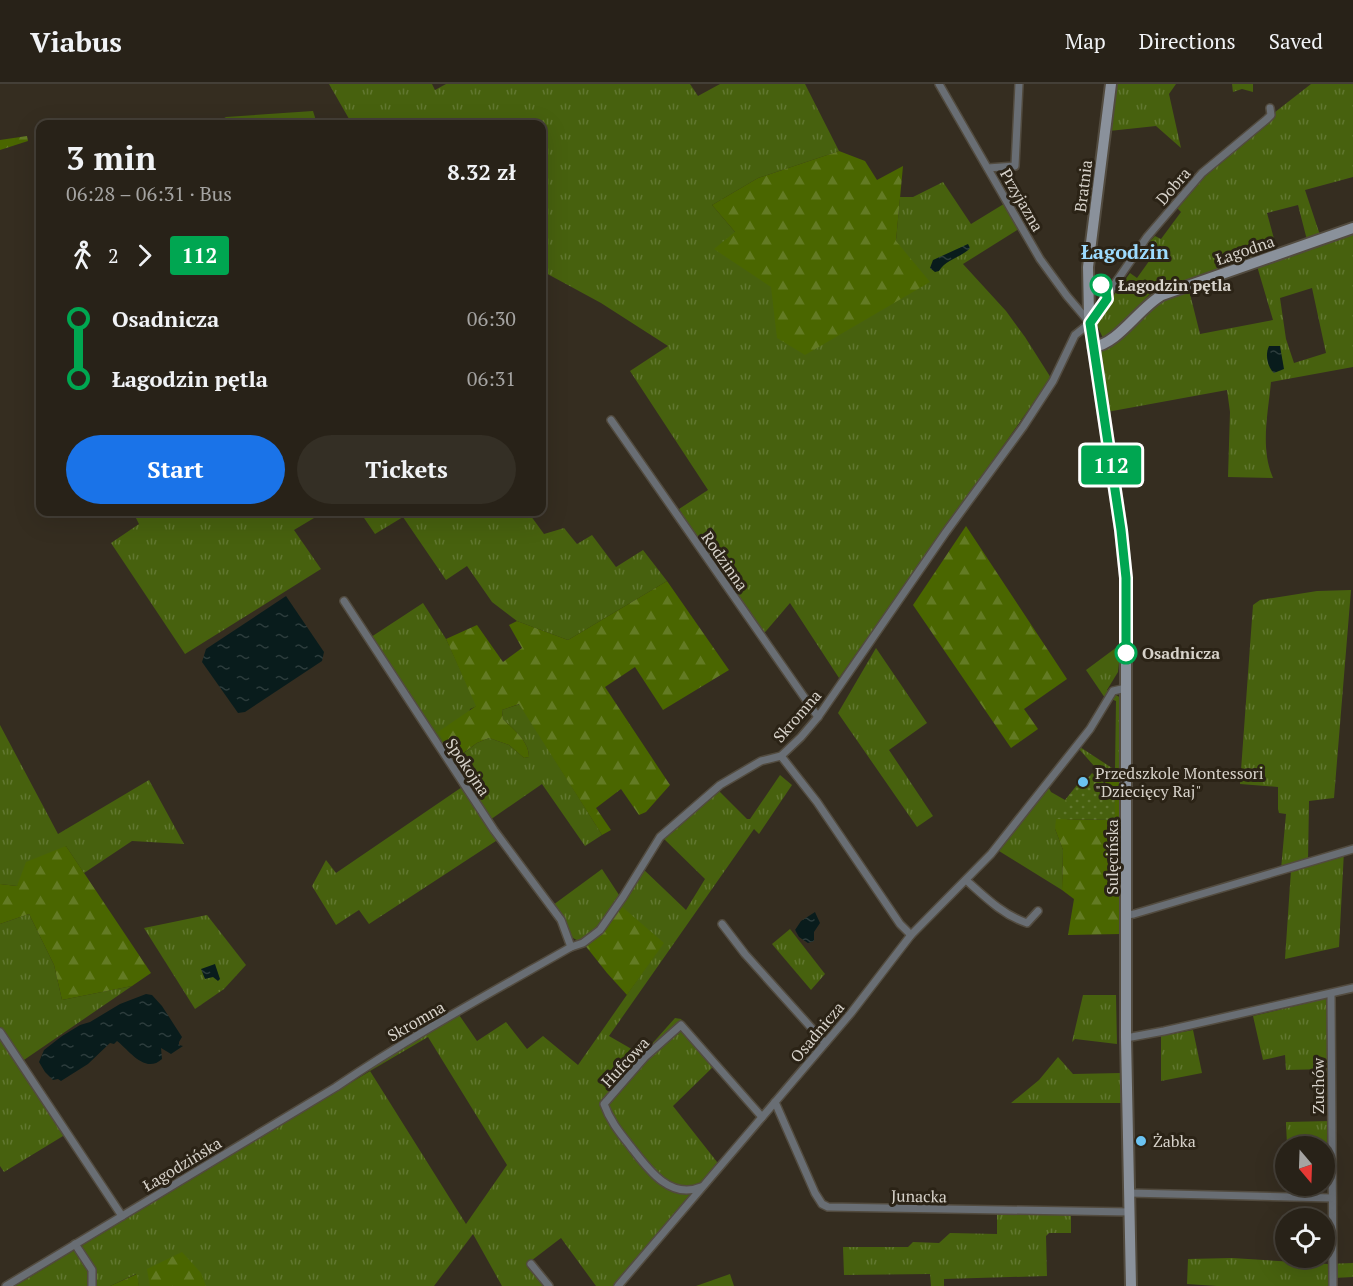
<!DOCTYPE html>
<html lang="en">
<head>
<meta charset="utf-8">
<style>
	body { margin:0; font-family:"PT Serif",serif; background:#342f25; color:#f1f3f6; height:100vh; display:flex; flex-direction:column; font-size:22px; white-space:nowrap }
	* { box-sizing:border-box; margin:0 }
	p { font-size:20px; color:#a5a4a2 }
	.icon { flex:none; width:33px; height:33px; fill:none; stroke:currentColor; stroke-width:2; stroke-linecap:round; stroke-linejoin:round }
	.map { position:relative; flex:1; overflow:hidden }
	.side { position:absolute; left:36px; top:36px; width:510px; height:396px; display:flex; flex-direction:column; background:#282218; border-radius:12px; box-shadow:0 6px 24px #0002,0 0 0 2px #443f37 }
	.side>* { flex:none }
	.badge { padding:0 12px; border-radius:4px; font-size:21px; line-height:39px }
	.needle { width:39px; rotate:161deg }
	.fabs { position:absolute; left:1275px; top:1052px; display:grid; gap:12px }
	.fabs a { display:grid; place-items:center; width:60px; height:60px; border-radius:50%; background:#282218; box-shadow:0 6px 24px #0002,0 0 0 2px #443f37; font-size:30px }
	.map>.badge { position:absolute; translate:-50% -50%; box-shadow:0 0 0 3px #fff }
	.legs { display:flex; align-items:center; gap:9px; height:66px; padding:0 30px; font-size:20px }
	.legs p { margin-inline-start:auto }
	.summary { display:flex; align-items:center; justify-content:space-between; height:102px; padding:0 30px }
	h1 { font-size:33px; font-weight:800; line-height:45px }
	.primary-button { display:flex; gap:12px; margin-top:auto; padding:12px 30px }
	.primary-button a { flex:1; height:69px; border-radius:36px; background:#1a73e8; color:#fff; font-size:24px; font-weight:800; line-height:69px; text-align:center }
	.primary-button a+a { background:#342f25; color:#f1f3f6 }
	ul { padding:0 30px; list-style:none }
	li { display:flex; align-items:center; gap:21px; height:60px; font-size:22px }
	li i { display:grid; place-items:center; width:9px; height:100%; margin:0 8px; background:currentColor }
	li i::after { content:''; width:15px; height:15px; margin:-8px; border:4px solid; border-radius:50%; background:#282218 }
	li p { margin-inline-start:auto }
	li:first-child i { background:linear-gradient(#0000 50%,currentColor 0) }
	li:last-child i { background:linear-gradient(currentColor 50%,#0000 0) }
	header { display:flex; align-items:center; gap:36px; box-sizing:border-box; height:84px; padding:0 30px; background:#282218; border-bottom:2px solid #443f37 }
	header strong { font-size:28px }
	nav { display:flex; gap:33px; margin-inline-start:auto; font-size:21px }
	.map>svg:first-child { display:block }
	.grass { fill:url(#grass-tufts); fill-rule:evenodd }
	.forest { fill:url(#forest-firs) }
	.park { fill:url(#park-dots) }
	.water { fill:url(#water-ripples) }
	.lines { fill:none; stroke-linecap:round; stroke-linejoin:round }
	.street-casing { stroke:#524b3f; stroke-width:10 }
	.secondary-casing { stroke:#524b3f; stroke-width:14 }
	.street { stroke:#696e74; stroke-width:7 }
	.secondary { stroke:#8a919b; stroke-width:10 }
	.line-1-casing { stroke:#fff; stroke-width:14 }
	.line-1 { stroke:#00a651; stroke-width:9 }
	.stop-1-dot { fill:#fff; stroke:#00a651; stroke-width:3 }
	.poi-dot { fill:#6bc3f2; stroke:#2b2316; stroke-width:2 }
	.labels { text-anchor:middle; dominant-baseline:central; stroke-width:6; stroke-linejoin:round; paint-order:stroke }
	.street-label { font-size:16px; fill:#d7d2ca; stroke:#2b2316 }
	.stop-label { font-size:16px; font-weight:bold; fill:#d7d2ca; stroke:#2b2316; text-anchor:start }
	.poi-label { font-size:16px; fill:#d7d2ca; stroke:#2b2316; text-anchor:start }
	.quarter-label { font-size:20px; font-weight:bold; fill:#9ddbff; stroke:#2b2316 }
</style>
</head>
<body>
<header>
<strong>Viabus</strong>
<nav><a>Map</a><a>Directions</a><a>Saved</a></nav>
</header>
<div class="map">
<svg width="1353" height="1202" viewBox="0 0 1353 1202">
	<defs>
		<pattern id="grass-tufts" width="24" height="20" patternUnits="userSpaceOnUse" patternTransform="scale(1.5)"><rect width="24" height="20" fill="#47610e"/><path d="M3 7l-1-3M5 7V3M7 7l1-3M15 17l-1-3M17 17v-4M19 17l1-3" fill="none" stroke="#617730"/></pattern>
		<pattern id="forest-firs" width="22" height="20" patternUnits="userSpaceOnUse" patternTransform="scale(1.5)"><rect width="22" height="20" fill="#4a6600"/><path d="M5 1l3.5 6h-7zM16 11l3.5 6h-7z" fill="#637b24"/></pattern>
		<pattern id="park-dots" width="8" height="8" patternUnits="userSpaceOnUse" patternTransform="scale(1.5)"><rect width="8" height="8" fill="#47610e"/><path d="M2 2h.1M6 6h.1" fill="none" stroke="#617730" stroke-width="1.8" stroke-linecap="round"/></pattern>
		<pattern id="water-ripples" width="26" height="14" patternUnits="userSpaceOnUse" patternTransform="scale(1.5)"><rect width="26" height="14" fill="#091c1c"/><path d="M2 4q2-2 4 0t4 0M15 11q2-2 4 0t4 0" fill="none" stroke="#2c3c3c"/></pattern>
	</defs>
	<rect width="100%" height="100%" fill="#352d20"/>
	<g class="grass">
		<polygon points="329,0 432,0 435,6 446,0 690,0 698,12 720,0 805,0 839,67 758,94 712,121 735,148 896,157 900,113 913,113 943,98 971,140 1007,118 1022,143 963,180 1006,227 1025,253 1051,294 839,594 790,519 760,554 679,425 708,406 630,287 668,262 601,219 542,187 542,40 352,40"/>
		<polygon points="1116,0 1176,0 1169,10 1181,64 1156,42 1109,47"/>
		<polygon points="1232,0 1253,0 1253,8 1242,5 1233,8"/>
		<polygon points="1311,0 1353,0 1353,93 1305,106 1320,151 1307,156 1298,121 1267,129 1277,166 1150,210 1119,243 1103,254 1095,237 1130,189 1137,194 1157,166 1148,159 1155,152 1161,155 1181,128 1176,123 1208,87 1219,81 1270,32"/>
		<polygon points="313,27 317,40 214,40 226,33"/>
		<path d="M1353,150V283L1271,298C1268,330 1260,364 1273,394L1228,393L1230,328L1227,306L1107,328L1098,268L1119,256L1153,221L1189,206L1200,250L1273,236L1257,182ZM1312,204L1326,269L1294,279L1286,255L1280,214Z"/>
		<polygon points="133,428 324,428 294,446 321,485 185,570 111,459 139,440"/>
		<polygon points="360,428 528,428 544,450 564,444 577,460 592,451 616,483 643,466 667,497 568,556 517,537 492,518 467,482 446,496 403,433 375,450"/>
		<polygon points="1351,506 1334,714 1309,717 1308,778 1344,767 1339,863 1285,875 1291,786 1281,785 1286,730 1279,729 1278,725 1278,703 1240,700 1253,521 1260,516 1317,507"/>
		<path d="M423,519L446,555L477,622L470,625L456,675L477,659L489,654L509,661L524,674L529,673C529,657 514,646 503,635L502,626L520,620L602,751L585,762L542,700L487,738L499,755L369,840L359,826L336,841L312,802L326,776L336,789L465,701L368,555Z"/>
		<polygon points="1121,560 1118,588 1107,606 1109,607 1105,614 1086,586"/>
		<polygon points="876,564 927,639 889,666 933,732 917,743 838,629"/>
		<polygon points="1116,611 1121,614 1121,694 1115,694 1114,688 1110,693 1105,689 1101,694 1093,686 1095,683 1079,665 1080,663 1115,686 1116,617 1111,615"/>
		<polygon points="0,641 58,750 149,696 184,760 132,757 84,789 66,762 17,802 0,800"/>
		<path d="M780,691L792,701L759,750L754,745L609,952L642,971L675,934L681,935L716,980L673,1022L721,1083L614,1202H596L561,1154L527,1180L543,1202H502L473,1150L434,1202H139L136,1190L110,1202H15L370,987L365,979L455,925L477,957L506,938L527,965L543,952L578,981L663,859L584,860L573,854L553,821L602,785L621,814L641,783L686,826L705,795L661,752L716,704L747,735H750ZM428,953L507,1081L466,1140L370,987Z"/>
		<polygon points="1094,691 1108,703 1055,745 1063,766 1062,806 999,767 1048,702 1051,708 1065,716 1077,701 1082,704"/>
		<polygon points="29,830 54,881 62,916 132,902 21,978 68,1049 4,1088 0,1082 0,840"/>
		<polygon points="207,831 246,881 224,905 195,925 144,844"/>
		<polygon points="790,845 825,890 811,906 772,860"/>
		<polygon points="1083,911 1116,911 1117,960 1075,955 1072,958"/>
		<polygon points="1328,914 1329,985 1286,986 1285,971 1263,976 1253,932"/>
		<polygon points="1193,946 1202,989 1161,997 1161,952"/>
		<polygon points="1058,973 1073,990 1121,989 1122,1019 1011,1019 1039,996"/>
		<polygon points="1332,1037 1329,1072 1325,1072 1324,1062 1287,1062 1286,1038"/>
		<polygon points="997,1127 1071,1130 1071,1149 1049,1149 1046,1152 1047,1192 944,1195 944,1202 931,1202 930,1190 844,1191 843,1163 908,1163 913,1158 939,1159 950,1149 997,1150"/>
		<polygon points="1232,1174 1328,1180 1353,1179 1353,1193 1334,1194 1334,1202 1217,1202 1187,1200 1188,1175"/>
		<polygon points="730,1190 734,1202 696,1202"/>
	</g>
	<g class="forest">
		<polygon points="27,52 28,57 0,66 0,56"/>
		<polygon points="839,67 865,77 877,96 903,82 896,157 930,198 805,271 777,254 771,203 714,165 735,148 712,121 758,94"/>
		<polygon points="966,442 1067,595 1024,625 1038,645 1011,664 913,521"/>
		<path d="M667,497L729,586L663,626L635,583L605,603L670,701L646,728L639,731L621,705L596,724L611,746L602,751L519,620L502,626L503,635C514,646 529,657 529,673L524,674L509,661L489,654L477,659L455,675L438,648L476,622L446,555L477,541L503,578L522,564L509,541L517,537L568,556Z"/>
		<polygon points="1115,687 1115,694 1121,694 1121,850 1068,851 1074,815 1062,806 1063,766 1055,745 1056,735 1115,736 1115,708 1104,700"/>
		<polygon points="66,762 151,889 132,902 62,916 54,881 29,830 0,840 0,800 17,802 26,778"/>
		<polygon points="620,821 664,859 627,911 607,889 584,860"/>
		<polygon points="182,1168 201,1189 206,1202 150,1202 147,1185"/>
		<polygon points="137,1190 139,1202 110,1202"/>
	</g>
	<polygon class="park" points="1092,689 1115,708 1115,736 1056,735 1068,720 1065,717 1081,697 1084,699"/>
	<g class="water">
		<path d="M968,160L970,164C961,174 946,175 939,187L935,188L930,184L933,176Z"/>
		<path d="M1269,262H1280L1284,285L1274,289C1267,283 1265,270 1269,262Z"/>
		<polygon points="286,512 324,568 322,577 245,628 238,629 202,578 206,565"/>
		<polygon points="815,828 820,839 814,848 814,857 808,859 799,853 795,846 801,837"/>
		<polygon points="215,880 220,895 218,897 213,893 205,895 201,885"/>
		<path d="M146,910L152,911L162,922L182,953L179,958V961L183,962L171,970L161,964L162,975C145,991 128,965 117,957L114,960L110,959L88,980L61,997L58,995L53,996L45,988L39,978L44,966L62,952L80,941L90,938L120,920Z"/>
	</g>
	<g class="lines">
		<g class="street-casing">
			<g id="street">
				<polyline points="988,84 1015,82 1019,0"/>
				<polyline points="1107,211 1147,153 1202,89 1267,35 1271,31 1270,24"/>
				<polyline points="611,336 818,633"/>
				<polyline points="344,517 494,746 561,836 571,863"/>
				<polyline points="781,672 817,718 900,840 911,851"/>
				<path d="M966,796C985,813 1003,831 1027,839L1038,827"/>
				<polyline points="1127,831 1134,830 1353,765"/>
				<polyline points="722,840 745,870 825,959"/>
				<polyline points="1331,910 1333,1202"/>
				<polyline points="0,948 122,1132"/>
				<polyline points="1126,954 1164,947 1353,904"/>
				<polyline points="775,1018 815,1109 822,1120 828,1123 1130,1128"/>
				<path d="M701,1103C670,1116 648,1085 631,1063C620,1049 610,1037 604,1020L645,973L681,941L762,1033"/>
				<polyline points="1129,1109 1332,1114"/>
				<polyline points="75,1160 92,1186 92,1202"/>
				<polyline points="531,1180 549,1202"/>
				<path d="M6,1202L336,1003C411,952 492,908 571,863L583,859L600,846L623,813L660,753L720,701L761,677L781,672L801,653L818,633L946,448L1023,343L1053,297L1075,251L1090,239L1067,212L1040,175L939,0"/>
				<polyline points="618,1202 851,929 911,851 991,770 1090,645 1113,607 1126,604"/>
			</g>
		</g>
		<g class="secondary-casing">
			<g id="secondary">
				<polyline points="1111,0 1088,183 1089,231 1121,446 1126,493 1126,954 1131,1202"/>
				<path d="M1093,263C1118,260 1139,224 1162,211L1353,144"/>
			</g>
		</g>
		<use href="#street" class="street"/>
		<use href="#secondary" class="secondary"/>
	</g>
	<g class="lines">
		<g class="line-1-casing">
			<polyline id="line-1" points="1101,201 1106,206 1107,215 1090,239 1121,446 1126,494 1126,569"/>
		</g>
		<use href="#line-1" class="line-1"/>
	</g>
	<g class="stop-1-dot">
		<circle cx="1101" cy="201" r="10"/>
		<circle cx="1126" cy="569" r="10"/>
	</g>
	<g class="poi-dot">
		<circle cx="1083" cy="698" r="6"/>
		<circle cx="1141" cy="1057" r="6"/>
	</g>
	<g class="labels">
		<g class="street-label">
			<text transform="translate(1083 102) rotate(-83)">Bratnia</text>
			<text transform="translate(1173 102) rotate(-49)">Dobra</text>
			<text transform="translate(1022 116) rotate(60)">Przyjazna</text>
			<text transform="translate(1245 166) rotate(-19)">Łagodna</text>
			<text transform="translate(725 477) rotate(55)">Rodzinna</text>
			<text transform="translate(797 632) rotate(-49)">Skromna</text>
			<text transform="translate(468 683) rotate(56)">Spokojna</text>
			<text transform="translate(1112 773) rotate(-90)">Sulęcińska</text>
			<text transform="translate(416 937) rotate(-30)">Skromna</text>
			<text transform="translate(817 948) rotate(-50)">Osadnicza</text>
			<text transform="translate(625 978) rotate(-47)">Hufcowa</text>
			<text transform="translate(1318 1002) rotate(-90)">Zuchów</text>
			<text transform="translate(182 1080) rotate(-31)">Łagodzińska</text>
			<text transform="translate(919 1112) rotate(1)">Junacka</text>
		</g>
		<g class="stop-label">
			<text x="1118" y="201">Łagodzin pętla</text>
			<text x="1142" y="569">Osadnicza</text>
		</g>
		<g class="poi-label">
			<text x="1095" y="689">Przedszkole Montessori<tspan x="1095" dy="18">"Dziecięcy Raj"</tspan></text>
			<text x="1153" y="1057">Żabka</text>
		</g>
		<g class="quarter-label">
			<text x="1125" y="167">Łagodzin</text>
		</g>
	</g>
</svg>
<div class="fabs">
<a><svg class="needle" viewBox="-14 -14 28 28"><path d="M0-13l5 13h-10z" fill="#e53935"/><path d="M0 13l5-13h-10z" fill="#a5a4a2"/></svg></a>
<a><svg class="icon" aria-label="locate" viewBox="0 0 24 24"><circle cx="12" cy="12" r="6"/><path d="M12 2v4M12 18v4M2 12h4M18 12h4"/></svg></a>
</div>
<b class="badge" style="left:1111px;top:381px;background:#00a651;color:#fff">112</b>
<section class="side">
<div class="summary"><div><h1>3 min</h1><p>06:28 – 06:31 · Bus</p></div><b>8.32 zł</b></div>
<div class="legs"><svg class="icon" aria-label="walk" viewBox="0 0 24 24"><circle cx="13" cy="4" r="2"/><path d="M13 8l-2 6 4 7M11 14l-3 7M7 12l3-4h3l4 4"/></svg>2<svg class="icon" aria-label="forward" viewBox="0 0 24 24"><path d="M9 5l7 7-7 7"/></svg><b class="badge" style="background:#00a651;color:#fff">112</b></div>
<ul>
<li><i style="color:#00a651"></i><b>Osadnicza</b><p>06:30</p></li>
<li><i style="color:#00a651"></i><b>Łagodzin pętla</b><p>06:31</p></li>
</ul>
<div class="primary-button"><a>Start</a><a>Tickets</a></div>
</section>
</div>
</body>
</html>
